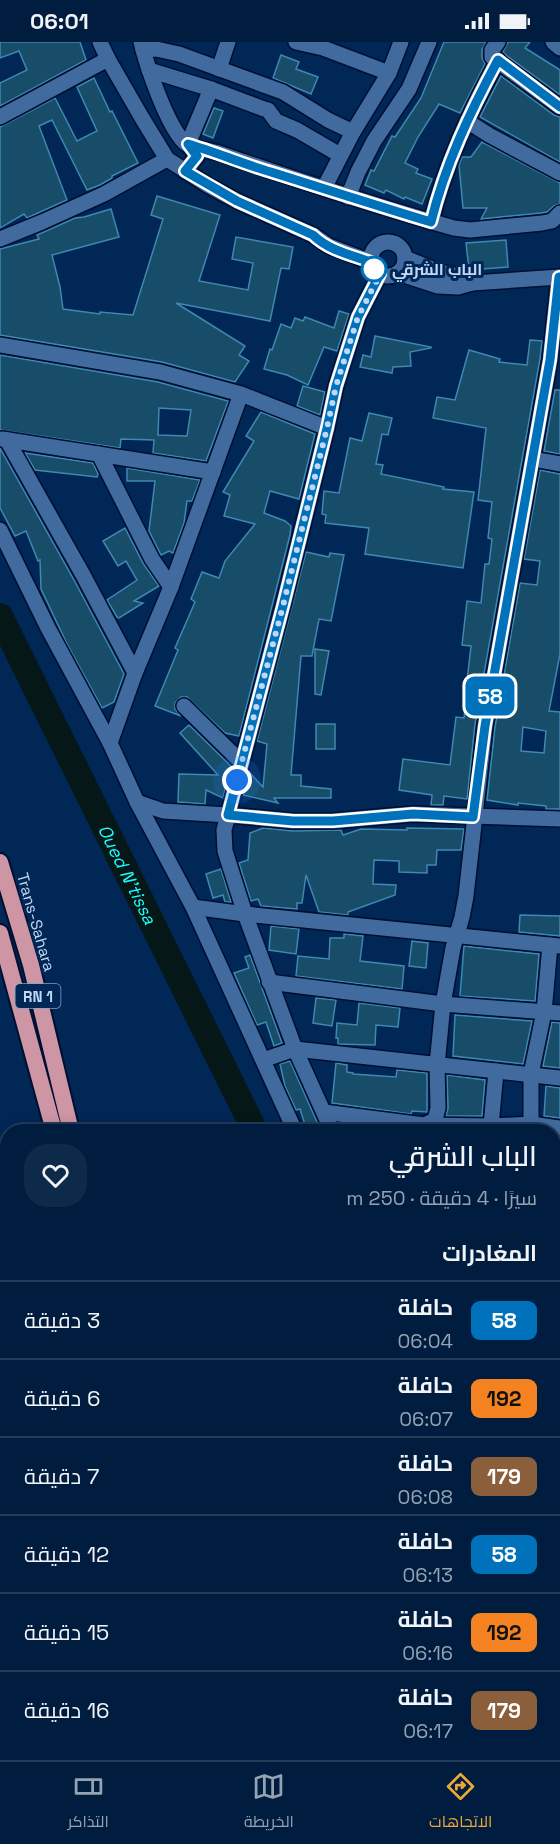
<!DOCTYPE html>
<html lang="ar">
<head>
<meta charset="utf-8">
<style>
	body { margin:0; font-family:"Space Grotesk",Cairo,sans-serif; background:#0e2a4b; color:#f1f3f6; direction:rtl; height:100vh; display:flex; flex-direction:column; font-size:22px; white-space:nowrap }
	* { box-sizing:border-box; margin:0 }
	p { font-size:20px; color:#95a2b1 }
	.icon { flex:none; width:33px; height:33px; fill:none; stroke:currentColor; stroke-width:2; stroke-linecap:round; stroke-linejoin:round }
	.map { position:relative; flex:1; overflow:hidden; direction:ltr }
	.side { position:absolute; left:0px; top:1082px; width:561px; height:638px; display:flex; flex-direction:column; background:#001d40; border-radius:24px 24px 0 0; box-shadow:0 3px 15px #0003,0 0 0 2px #223b59; direction:rtl }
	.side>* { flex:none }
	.badge { padding:0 12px; border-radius:9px; font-size:21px; line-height:39px }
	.you { position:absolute; width:30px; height:30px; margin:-15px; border:4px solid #fff; border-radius:50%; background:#1a73e8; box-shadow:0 0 0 9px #1a73e833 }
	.map>.badge { position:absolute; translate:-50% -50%; box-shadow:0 0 0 3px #fff }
	h2 { padding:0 24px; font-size:22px; line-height:54px }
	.round { display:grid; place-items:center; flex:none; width:63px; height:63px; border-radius:24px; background:#0e2a4b }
	.overview { display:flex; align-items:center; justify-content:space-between; height:102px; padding:0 24px }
	h1 { font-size:28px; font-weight:600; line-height:45px }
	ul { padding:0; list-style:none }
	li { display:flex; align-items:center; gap:18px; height:78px; padding:0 24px; border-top:2px solid #223b59 }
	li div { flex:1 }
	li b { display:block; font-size:22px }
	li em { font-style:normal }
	li .badge { min-width:66px; font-weight:700; text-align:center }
	.status { display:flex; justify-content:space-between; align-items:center; height:42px; padding:0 30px; background:#001d40; direction:ltr }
	.status svg { height:16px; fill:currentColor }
	.tabs { display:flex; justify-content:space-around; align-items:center; height:84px; border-top:2px solid #223b59; background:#001d40; font-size:16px; color:#95a2b1 }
	.tabs a { display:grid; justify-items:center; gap:3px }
	.tabs .on { color:#eca93a }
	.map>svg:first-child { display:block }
	.green { fill:#244014 }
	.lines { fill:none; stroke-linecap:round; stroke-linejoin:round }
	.river { stroke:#051717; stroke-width:26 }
	.building { fill:#174d69; stroke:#3f88b1; stroke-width:1.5; fill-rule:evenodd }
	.minor-casing { stroke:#000f32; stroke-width:18 }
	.secondary-casing { stroke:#000f32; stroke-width:18 }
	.primary-casing { stroke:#000f32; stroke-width:18 }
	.trunk-casing { stroke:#000f32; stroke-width:20 }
	.minor { stroke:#416a9e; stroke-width:15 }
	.secondary { stroke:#416a9e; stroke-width:15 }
	.primary { stroke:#ab8aa2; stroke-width:15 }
	.trunk { stroke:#ce95a4; stroke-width:16 }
	.line-casing { stroke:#fff; stroke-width:14 }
	.line { stroke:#0072bc; stroke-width:9 }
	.walk { stroke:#c1d7f5; stroke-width:6; stroke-dasharray:0 10.8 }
	.stop-dot { fill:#fff; stroke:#0072bc; stroke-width:3 }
	.labels { text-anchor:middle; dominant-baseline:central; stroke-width:6; stroke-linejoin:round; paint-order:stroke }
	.shield { fill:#002756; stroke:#87a2c5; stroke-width:1.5 }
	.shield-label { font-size:15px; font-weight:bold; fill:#c1d7f5 }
	.stop-label { font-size:16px; font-weight:bold; fill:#c1d7f5; stroke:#002756; text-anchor:start }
	.street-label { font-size:16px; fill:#c1d7f5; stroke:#002756 }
	.water-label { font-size:18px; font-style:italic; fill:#1cfcfd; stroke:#002756 }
</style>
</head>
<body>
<div class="status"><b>06:01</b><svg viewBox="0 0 49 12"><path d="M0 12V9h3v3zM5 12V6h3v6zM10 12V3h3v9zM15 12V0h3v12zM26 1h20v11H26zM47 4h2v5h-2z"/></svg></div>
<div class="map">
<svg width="560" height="1718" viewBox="0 0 560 1718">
	<rect width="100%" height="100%" fill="#002756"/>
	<polygon class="green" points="560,1639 560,1718 491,1718 496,1712 554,1712 554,1647"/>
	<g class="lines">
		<g class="river">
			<path id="s1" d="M0,574L255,1089"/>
			<polyline points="554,1287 560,1283"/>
			<polyline points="319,1718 325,1712"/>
		</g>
	</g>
	<g class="building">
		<polygon points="0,0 80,0 86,18 0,64 0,41 27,28 19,9 0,16"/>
		<polygon points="444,0 486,0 482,8 482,16 485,22 460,71 439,62 418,95 405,121 418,127 416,131 432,137 422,162 405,155 404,157 386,148 384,151 365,143 371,128 374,129 392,94 395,95 421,56"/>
		<polygon points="508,0 530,0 525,6 560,28 560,53 507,14 503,10"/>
		<polygon points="281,13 299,20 296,27 318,35 311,52 273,36"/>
		<polygon points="501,34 554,73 560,75 560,120 480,75"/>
		<polygon points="94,36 110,70 112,69 138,121 112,134 112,136 100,143 87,148 52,78 39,84 67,158 27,176 24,172 0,186 0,85 55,56 77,99 97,89 77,45"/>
		<polygon points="214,66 223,69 213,96 203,92"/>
		<polygon points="482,100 560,141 560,162 554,164 547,170 541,171 481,177 487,166 463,166 459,123 462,115 471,115"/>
		<polygon points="157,154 220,173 199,239 248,248 253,221 232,217 236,195 293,205 289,227 281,226 270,279 176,261 245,304 239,313 249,319 235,340 162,320 0,293 0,207 39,197 37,193 75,176 84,175 111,167 119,195 52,213 60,245 63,267 100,272 100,270 133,273 163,177 151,173"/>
		<polygon points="506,198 508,225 469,228 466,201"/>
		<polygon points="339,269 349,272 337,309 324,305 308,343 287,333 264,327 270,307 272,308 281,282 291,286 295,276 303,279 305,275 334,286"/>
		<polygon points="375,294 431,305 431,306 410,310 411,324 393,325 392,331 360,325 363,313 371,315"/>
		<polygon points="530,298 542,299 540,317 475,682 467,757 444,754 443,763 431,763 432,753 399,748 403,717 450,723 456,675 464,676 468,639 467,639 471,604 462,603 467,559 481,561 485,522 489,522 492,497 488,496 492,460 478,458 486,386 433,376 437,355 455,358 469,308 500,317 499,320 527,323"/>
		<path d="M0,313L158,340L228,359V360L206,419L153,411L154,398L121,397L120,406L0,388ZM159,366L191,368L187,394L158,393Z"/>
		<polygon points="303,344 325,350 320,373 297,364"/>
		<polygon points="555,348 560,348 560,412 544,409"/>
		<polygon points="261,370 315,392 299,457 270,449 264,471 285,479 291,484 290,493 239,694 225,691 187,655 181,655 175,661 175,667 181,674 155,664 178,608 175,606 195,560 191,557 202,530 219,536 225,519 255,482 224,474 230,453 223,450 254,399 246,394"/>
		<polygon points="369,371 392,376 388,393 382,392 376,422 383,423 381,432 444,445 443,447 474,450 463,526 365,512 369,486 325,481 326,473 322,472 324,449 339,451 350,396 362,399"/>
		<polygon points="0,406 74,538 124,632 114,660 102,666 67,602 41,547 40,518 38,519 26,489 15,494 0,466"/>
		<polygon points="25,411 93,421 98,432 97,435 35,428"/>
		<polygon points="127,426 200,438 192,459 187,459 184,481 173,511 169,509 161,513 149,489 155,439 127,439"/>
		<path d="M540,428L560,432V612L549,669L560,670V767H546V764L518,761V763L487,758L495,685L520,541L537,543L540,519L524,517ZM523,685L546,689L544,711L521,709Z"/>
		<polygon points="125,486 143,521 159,544 134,559 143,561 119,576 117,575 107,558 137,538 126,519 118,524 103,499"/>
		<polygon points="306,510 329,515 330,511 344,513 331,579 319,577 312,614 301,614 291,733 301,733 301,744 331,747 331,756 274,756 278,761 243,753 249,730 263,745 267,702 257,699"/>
		<polygon points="315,607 329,609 321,653 315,652"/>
		<rect x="316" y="682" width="19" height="25"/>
		<polygon points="189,683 231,724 223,756 206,748 205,762 178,760 179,732 218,733 180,691"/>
		<polygon points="263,786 293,789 341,788 343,793 361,787 407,788 407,786 464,787 461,808 437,808 436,823 427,823 427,831 399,830 399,819 374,818 373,842 396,843 395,853 348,870 348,873 319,870 306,833 302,861 297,861 297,867 261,864 258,857 251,859 239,821 248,818 250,791"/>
		<polygon points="221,827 231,860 225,860 223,853 213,856 206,832"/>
		<polygon points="520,873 560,874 560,894 519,890"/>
		<polygon points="271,884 299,887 296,912 269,908"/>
		<polygon points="344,892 363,894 360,919 404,924 402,947 296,934 298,914 329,917 330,896 344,896"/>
		<polygon points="412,899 428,901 426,926 409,924"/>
		<polygon points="464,904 539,912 535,959 460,954"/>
		<polygon points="250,913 282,1001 274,1004 266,980 257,983 234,931 249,926 245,915"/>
		<polygon points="316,956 336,958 332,984 313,981"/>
		<polygon points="359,961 400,966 398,985 376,983 375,1003 338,1002 338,996 336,996 337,981 357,983"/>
		<polygon points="455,973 532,979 523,1022 453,1014"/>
		<polygon points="552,980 560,981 560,1026 543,1024"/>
		<polygon points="290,1019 321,1089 307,1089 300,1067 296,1068 285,1044 280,1022"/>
		<polygon points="336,1021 347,1023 347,1030 353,1031 353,1032 396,1035 397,1028 427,1031 427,1070 412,1069 411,1072 332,1061"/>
		<polygon points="447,1033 485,1038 482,1074 446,1074 448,1066"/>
		<polygon points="546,1044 560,1046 560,1076 544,1074"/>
		<polygon points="339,1082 386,1088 386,1089 342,1089"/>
	</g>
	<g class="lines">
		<g class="minor-casing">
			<g id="minor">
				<path d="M141,0C147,25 167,83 184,100C192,107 209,108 219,111C297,138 375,164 454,186L470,188L542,181L552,179L560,171"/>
				<polyline points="296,0 323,6 389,31"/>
				<polyline points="498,0 492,8 492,15 560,65"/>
				<polyline points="553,0 560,6"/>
				<polyline points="143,8 156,7 179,12 283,50 328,78 353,90"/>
				<polyline points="219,27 228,0"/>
				<polyline points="149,28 211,47 264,67 268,68 276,79 297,88 340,113"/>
				<polyline points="0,75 108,17"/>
				<polyline points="467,79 489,93 560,131"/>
				<polyline points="185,129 197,114 188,102 211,47"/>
				<polyline points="324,146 353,90 389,31 401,0"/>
				<polyline points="348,155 358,130 374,99 409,47 429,0"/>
				<path d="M431,180C445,123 470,69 498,18"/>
				<polyline points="0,197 42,180 104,152 167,117"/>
				<polyline points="0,303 160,330 241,352 327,386"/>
				<polyline points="2,397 213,430"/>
				<polyline points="7,398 83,533 135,631"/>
				<polyline points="99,412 152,517 171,545"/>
				<polyline points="533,417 560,422"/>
				<polyline points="184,664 242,721"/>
				<polyline points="110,701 135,631 171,545 241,352"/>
				<polyline points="137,760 163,769 228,773 283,564 327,386 336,344 358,275 380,232"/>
				<polyline points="193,865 245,872 560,904"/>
				<polyline points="269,940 443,962 560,971"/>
				<polyline points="263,1018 295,1007 560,1036"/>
				<polyline points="324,1070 424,1083 491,1084 531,1082 560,1086"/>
				<polyline points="531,1082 531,1032 544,970 550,903"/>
				<polyline points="491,1084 496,1029"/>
				<polyline points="332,1089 295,1007 245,872 225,809 224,788 228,773 293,779 333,779 413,772 560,777"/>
				<polyline points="424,1089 424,1083 435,1078 438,1066 437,1023 443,962 453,906 462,875 466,854 485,684 550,318 559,235"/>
				<polyline points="187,1718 190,1712"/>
				<polyline points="216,1718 224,1712"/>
			</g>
		</g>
		<g class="secondary-casing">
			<g id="secondary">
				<polyline points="100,0 108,17 142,76 167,117 209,144 237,159 313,193 329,204 371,220"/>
				<circle cx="388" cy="217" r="17"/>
				<polyline points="405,216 440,230 460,234 472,241"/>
				<polyline points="398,231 438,244 458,245 472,241 560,235"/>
				<polyline points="0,488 48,586 110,701 137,760 193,865 295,1089"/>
				<polyline points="554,1612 560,1605"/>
				<polyline points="554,1632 560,1625"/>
				<polyline points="0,1638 8,1629"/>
				<polyline points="0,1661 8,1654"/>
				<polyline points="457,1718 463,1712"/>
				<polyline points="476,1718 482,1712"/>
			</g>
		</g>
		<g class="primary-casing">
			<g id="primary">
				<polyline points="554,1221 560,1213"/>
				<polyline points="554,1240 560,1234"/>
			</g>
		</g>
		<g class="trunk-casing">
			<g id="trunk">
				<polyline points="0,820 31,923 71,1089"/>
				<polyline points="0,891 54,1089"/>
				<polyline points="240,1712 245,1718"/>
				<polyline points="259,1712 264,1718"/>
			</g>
		</g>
		<use href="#minor" class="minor"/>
		<use href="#secondary" class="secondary"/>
		<use href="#primary" class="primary"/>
		<use href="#trunk" class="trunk"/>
	</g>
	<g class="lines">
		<g class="line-casing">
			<path id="line" d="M559,235L550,318L485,684L473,775L413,772L333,779H293L228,773L283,564L327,386L336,344L358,275L380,232L372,225L371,220C351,213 328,208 313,193L237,159L185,129L197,114L188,102C216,110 243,122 271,130C325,147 378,164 431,180C445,123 470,70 498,18L560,65"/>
		</g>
		<use href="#line" class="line"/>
		<polyline class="walk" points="237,738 283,564 327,386 336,344 358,275 380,232 374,227"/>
	</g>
	<circle class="stop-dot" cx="374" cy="227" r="12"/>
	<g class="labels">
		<rect class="shield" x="15.5" y="942" width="45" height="24" rx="4.5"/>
		<g class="shield-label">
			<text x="38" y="954">RN 1</text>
		</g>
		<g class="stop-label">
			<text x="392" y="227">الباب الشرقي</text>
		</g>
		<g class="street-label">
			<text transform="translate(36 880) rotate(74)">Trans-Sahara</text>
		</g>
		<g class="water-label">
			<text stroke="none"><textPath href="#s1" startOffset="288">Oued N'tissa</textPath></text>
		</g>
	</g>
</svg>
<div class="you" style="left:237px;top:738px"></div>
<b class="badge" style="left:490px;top:654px;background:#0072bc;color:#fff">58</b>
<section class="side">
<div class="overview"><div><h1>الباب الشرقي</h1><p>سيرًا · 4 دقيقة · 250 m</p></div><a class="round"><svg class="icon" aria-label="heart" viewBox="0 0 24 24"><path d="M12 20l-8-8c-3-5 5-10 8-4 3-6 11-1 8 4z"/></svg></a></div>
<h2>المغادرات</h2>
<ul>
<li><span class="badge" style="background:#0072bc;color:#fff">58</span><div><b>حافلة</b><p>06:04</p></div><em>3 دقيقة</em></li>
<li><span class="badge" style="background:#f58220;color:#111">192</span><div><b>حافلة</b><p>06:07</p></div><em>6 دقيقة</em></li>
<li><span class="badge" style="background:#8b5e3c;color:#fff">179</span><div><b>حافلة</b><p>06:08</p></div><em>7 دقيقة</em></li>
<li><span class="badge" style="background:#0072bc;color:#fff">58</span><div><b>حافلة</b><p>06:13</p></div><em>12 دقيقة</em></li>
<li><span class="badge" style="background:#f58220;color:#111">192</span><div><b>حافلة</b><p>06:16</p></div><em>15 دقيقة</em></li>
<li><span class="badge" style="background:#8b5e3c;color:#fff">179</span><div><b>حافلة</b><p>06:17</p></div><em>16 دقيقة</em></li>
</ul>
</section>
</div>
<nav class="tabs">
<a class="on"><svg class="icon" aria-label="directions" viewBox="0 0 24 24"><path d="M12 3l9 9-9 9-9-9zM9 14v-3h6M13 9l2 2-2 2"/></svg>الاتجاهات</a>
<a><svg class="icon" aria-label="map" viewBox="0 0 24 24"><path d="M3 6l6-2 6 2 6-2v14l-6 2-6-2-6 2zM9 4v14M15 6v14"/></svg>الخريطة</a>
<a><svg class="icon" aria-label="tickets" viewBox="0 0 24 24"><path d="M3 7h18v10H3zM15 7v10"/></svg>التذاكر</a>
</nav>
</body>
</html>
